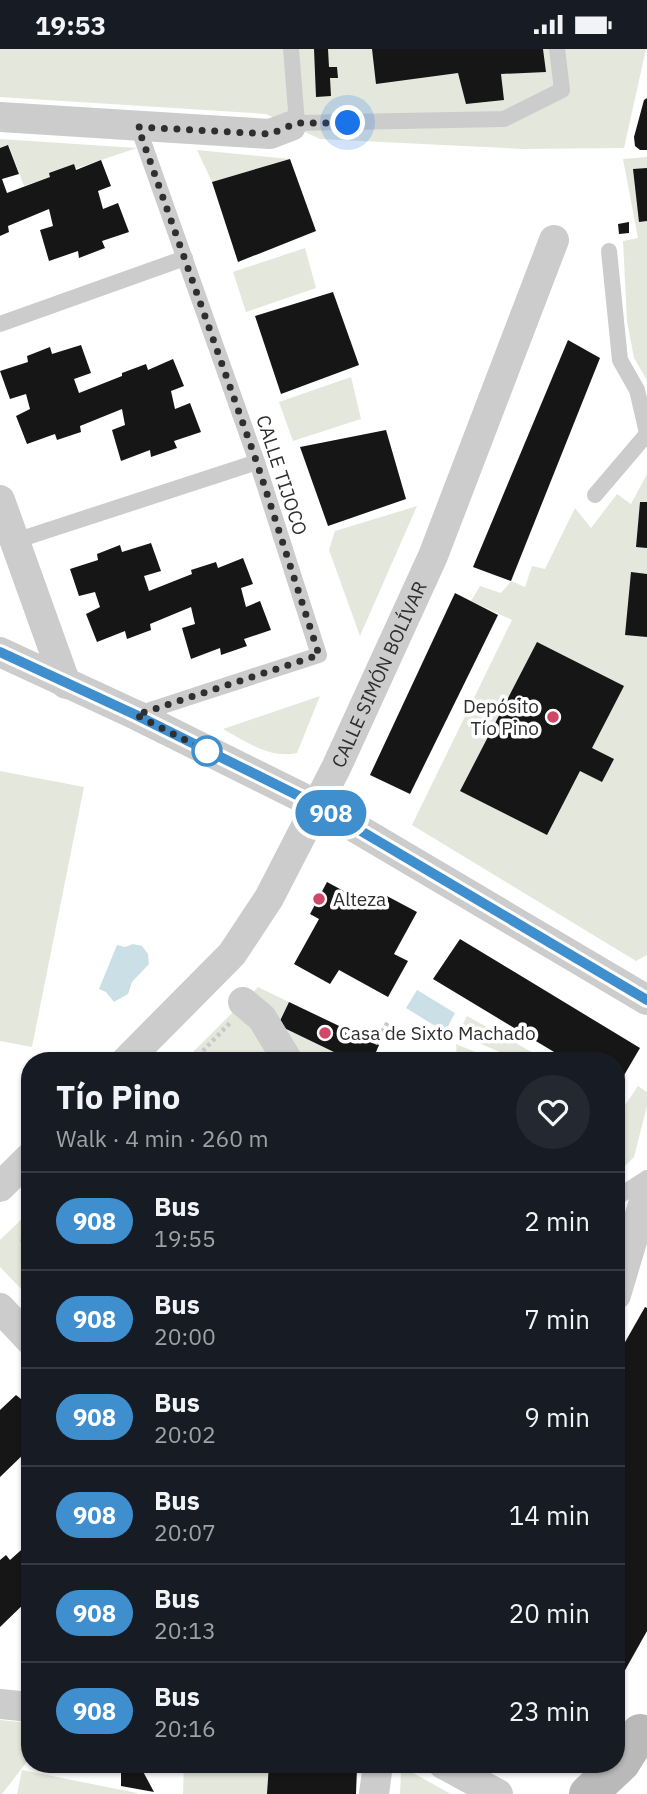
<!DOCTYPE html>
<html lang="en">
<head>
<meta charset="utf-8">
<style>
	body { margin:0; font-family:"IBM Plex Sans",sans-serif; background:#242831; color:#f1f3f6; height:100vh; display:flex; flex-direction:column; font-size:26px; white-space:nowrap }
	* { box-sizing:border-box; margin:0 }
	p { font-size:23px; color:#9ea1a6 }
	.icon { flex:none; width:38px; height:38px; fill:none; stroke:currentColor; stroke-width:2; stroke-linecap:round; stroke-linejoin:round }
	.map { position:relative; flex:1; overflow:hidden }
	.side { position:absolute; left:21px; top:1003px; width:604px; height:721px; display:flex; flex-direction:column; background:#171b24; border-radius:28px; box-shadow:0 2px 5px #0004 }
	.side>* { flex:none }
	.badge { padding:0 14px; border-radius:23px; font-size:24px; line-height:46px }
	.you { position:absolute; width:35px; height:35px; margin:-18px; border:5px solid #fff; border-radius:50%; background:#1a73e8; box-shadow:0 0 0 10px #1a73e833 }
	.map>.badge { position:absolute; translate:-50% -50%; box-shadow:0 0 0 4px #fff }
	.round { display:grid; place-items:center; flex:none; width:74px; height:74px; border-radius:37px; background:#242831 }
	.summary { display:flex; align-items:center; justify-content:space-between; height:119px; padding:0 35px }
	h1 { font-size:33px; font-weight:800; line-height:52px }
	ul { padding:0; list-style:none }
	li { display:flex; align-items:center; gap:21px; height:98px; padding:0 35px; border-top:2px solid #363941 }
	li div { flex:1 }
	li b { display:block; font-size:26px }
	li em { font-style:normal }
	li .badge { min-width:77px; font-weight:700; text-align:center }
	.status { display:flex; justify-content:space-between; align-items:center; height:49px; padding:0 35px; background:#171b24; direction:ltr }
	.status svg { height:19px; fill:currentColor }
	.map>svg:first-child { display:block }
	.green { fill:#e4e8dc }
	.water { fill:#cbe0e6 }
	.building { fill:#161616 }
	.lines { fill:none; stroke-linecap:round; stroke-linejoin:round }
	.path { stroke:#c9c9c9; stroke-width:4.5; stroke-dasharray:3.5 3.5; stroke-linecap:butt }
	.lane { stroke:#ccc; stroke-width:16 }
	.street { stroke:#ccc; stroke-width:30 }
	.secondary { stroke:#b9b9b9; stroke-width:38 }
	.line-casing { stroke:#fff; stroke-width:16 }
	.line { stroke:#3f8fcf; stroke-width:10 }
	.walk { stroke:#2f2f2f; stroke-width:7; stroke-dasharray:0 12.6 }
	.poi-dot { fill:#cf4866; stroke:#fff; stroke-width:2.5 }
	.stop-dot { fill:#fff; stroke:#3f8fcf; stroke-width:3.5 }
	.labels { text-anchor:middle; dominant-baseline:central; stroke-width:7; stroke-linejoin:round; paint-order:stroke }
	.street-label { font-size:19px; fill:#2f2f2f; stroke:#fff }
	.poi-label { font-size:19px; fill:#2f2f2f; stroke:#fff; text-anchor:start }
</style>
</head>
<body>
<div class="status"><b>19:53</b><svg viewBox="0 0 49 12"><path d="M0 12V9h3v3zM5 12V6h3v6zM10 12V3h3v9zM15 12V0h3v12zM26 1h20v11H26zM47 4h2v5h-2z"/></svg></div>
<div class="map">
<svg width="647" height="1745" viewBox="0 0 647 1745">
	<rect width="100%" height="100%" fill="#fff"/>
	<g class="green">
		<polygon points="0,0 646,0 624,99 523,100 320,90 266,65 0,48"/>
		<polygon points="0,90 137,99 24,137 9,97 0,99"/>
		<polygon points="197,101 290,110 212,133"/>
		<polygon points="647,108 647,331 634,309 627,272 623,192 638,189 623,110"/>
		<polygon points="305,199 316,239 246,263 233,223"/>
		<polygon points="351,328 361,370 293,392 279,353"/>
		<polygon points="647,425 647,906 636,912 412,776 512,571 471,552 480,537 501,544 511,532 525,538 532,517 545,520 575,459 591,479 617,445 631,455"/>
		<polygon points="417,457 360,587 329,501 335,482"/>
		<path d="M320,647L297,704C271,710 246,693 223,680Z"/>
		<polygon points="0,722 84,738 32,998 0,992"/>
		<polygon points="258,938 289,953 278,975 338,1005 335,1012 184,1012"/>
		<polygon points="467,967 546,1011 518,1011 458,985"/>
		<polygon points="456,995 495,1011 457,1011"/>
		<polygon points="638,1037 647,1043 647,1057 634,1108 616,1126 616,1051 625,1056"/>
		<polygon points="30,1162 30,1249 0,1218 0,1191"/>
		<polygon points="0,1671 30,1674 29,1710 2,1745 0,1745"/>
		<polygon points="184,1715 293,1715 357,1719 355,1745 183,1745"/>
		<polygon points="404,1719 451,1745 400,1745 401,1722"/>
		<polygon points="22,1721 137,1744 137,1745 17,1745"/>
	</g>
	<g class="water">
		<polygon points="133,895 142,897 148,905 149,915 132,933 128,945 114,953 106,943 99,940 117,896 125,898"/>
		<polygon points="417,941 455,964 445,983 406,959"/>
	</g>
	<g class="building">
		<polygon points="314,0 328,0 329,18 337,18 338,29 330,29 331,47 316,48"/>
		<polygon points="372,0 543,0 546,23 501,25 504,51 466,55 458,24 376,35"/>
		<polygon points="647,49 647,101 640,101 635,97 634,88 644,51"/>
		<polygon points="8,96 19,125 2,130 7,144 50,128 49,124 74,115 76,121 101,111 111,137 98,142 103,160 118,154 129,183 102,192 105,199 79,209 78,202 49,212 40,181 53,177 49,160 8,177 9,183 0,187 0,99"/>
		<polygon points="290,110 316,182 238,213 212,133"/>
		<polygon points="647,119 647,172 639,173 633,120"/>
		<polygon points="629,173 629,184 619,185 618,175"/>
		<polygon points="333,243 359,316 281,345 255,267"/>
		<polygon points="568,291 600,309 511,532 473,518"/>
		<polygon points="81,296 91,324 74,330 79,344 122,327 122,324 146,315 148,321 173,310 184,337 171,342 175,360 190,354 201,383 174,392 177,399 151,408 150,401 121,412 112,381 125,376 122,360 80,377 81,383 57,391 55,385 27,395 16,367 30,360 26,345 10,350 0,322 28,313 27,307 50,298 52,305"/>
		<polygon points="386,381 406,450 328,477 300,398"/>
		<polygon points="640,453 647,453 647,499 636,498"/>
		<polygon points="151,494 161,522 144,527 149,542 192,525 191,521 216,513 218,519 243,509 253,535 241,539 246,558 260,552 271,581 244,590 247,597 221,606 220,599 191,610 182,579 195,575 191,558 150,575 151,581 127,590 125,582 97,593 86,565 100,558 95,543 79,547 70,520 98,511 97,505 120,496 122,503"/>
		<polygon points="631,523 647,525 647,588 625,586"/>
		<polygon points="455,544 498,566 410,745 370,726"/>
		<polygon points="537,593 624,637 592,699 614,710 602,733 580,722 547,786 460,742"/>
		<polygon points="327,833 377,860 385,846 417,863 394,905 408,912 388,948 339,921 330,935 294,915 319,870 310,865"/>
		<polygon points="460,890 640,999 616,1040 616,1012 569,1012 433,930"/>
		<polygon points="289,953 379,996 376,1003 461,1008 461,1012 335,1012 338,1005 278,976"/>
		<polygon points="645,1258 647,1259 647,1582 619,1632 616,1630 616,1309"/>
		<polygon points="30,1342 30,1399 0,1428 0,1361 16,1346 21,1350"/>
		<polygon points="30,1484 30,1549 0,1578 0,1511 6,1506 10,1511 29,1494 24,1489"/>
		<polygon points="121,1715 139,1715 154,1743 121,1737"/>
		<polygon points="269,1715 357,1719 356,1745 267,1745"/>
	</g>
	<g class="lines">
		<g class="path">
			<polyline points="375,995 388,973"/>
			<polyline points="193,1012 230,974"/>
			<polyline points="22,1190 30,1214"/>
		</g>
		<g class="lane">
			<polyline points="297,74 504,70 562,41 557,0"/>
			<polyline points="291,77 297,74 291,0"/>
			<polyline points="138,78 257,413 319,606 138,665"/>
			<polyline points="609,202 620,311 637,341 647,384"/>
			<polyline points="0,275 185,209"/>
			<polyline points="595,446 647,385"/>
			<polyline points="15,492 257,413"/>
			<polyline points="616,1149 647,1129"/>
		</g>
		<g class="street">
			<polyline points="0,68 270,85 291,77"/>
			<polyline points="0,451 66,635"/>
			<polyline points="0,603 136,666 317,756 647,951"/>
			<polyline points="243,953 262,969 288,1012"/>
			<path id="s1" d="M126,1012L232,905L269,849L336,719L433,507L554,191"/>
			<polyline points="0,1138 30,1108"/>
			<polyline points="616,1246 647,1142"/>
			<polyline points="0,1259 30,1291"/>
			<polyline points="0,1655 30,1658"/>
			<polyline points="443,1715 498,1745"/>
			<polyline points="374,1745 378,1715"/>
		</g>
		<polyline class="secondary" points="588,1745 621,1714 640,1684"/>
	</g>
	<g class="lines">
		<g class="line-casing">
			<polyline id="line" points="0,603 136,666 317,756 647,951"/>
		</g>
		<use href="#line" class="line"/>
		<polyline class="walk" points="207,702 136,666 319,606 257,414 138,78 270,85 297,74 348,74"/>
	</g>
	<g class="poi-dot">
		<circle cx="553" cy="668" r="7"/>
		<circle cx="319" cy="850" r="7"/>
		<circle cx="325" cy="984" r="7"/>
	</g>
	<circle class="stop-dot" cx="207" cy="702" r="14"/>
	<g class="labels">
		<g class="street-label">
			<text transform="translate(282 426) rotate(72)">CALLE TIJOCO</text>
			<text stroke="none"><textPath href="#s1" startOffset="467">CALLE SIMÓN BOLÍVAR</textPath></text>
		</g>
		<g class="poi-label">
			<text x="539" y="657" text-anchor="end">Depósito<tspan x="539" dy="22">Tío Pino</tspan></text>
			<text x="333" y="850">Alteza</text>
			<text x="339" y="984">Casa de Sixto Machado</text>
		</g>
	</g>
</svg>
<div class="you" style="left:348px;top:74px"></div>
<b class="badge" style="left:331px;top:764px;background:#3f8fcf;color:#fff">908</b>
<section class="side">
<div class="summary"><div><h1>Tío Pino</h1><p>Walk · 4 min · 260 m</p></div><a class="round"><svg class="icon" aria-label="heart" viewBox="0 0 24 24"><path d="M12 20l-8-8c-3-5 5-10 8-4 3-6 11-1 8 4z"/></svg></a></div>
<ul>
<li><span class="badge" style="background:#3f8fcf;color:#fff">908</span><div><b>Bus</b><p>19:55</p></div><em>2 min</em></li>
<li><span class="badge" style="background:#3f8fcf;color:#fff">908</span><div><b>Bus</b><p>20:00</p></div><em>7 min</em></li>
<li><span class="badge" style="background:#3f8fcf;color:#fff">908</span><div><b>Bus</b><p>20:02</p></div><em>9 min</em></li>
<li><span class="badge" style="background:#3f8fcf;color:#fff">908</span><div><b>Bus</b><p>20:07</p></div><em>14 min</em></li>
<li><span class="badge" style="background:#3f8fcf;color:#fff">908</span><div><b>Bus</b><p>20:13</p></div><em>20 min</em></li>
<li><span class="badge" style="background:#3f8fcf;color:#fff">908</span><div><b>Bus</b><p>20:16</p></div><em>23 min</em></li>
</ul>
</section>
</div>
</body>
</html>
